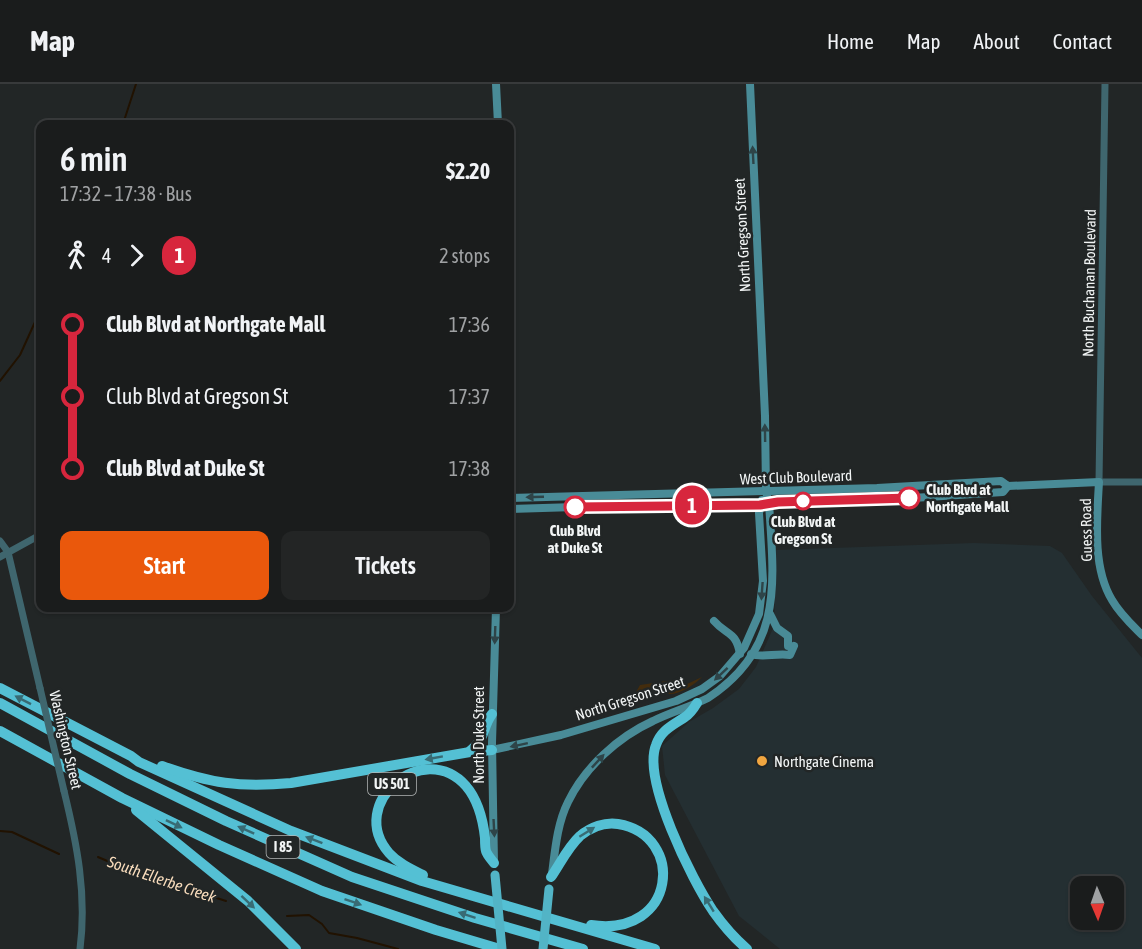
<!DOCTYPE html>
<html lang="en">
<head>
<meta charset="utf-8">
<style>
	body { margin:0; font-family:"Asap Condensed",sans-serif; background:#232525; color:#f1f3f6; height:100vh; display:flex; flex-direction:column; font-size:22px; white-space:nowrap }
	* { box-sizing:border-box; margin:0 }
	p { font-size:20px; color:#9fa1a3 }
	.icon { flex:none; width:33px; height:33px; fill:none; stroke:currentColor; stroke-width:2; stroke-linecap:round; stroke-linejoin:round }
	.map { position:relative; flex:1; overflow:hidden }
	.details { position:absolute; left:36px; top:36px; width:478px; height:492px; display:flex; flex-direction:column; background:#1a1c1c; border-radius:12px; box-shadow:0 2px 4px #0004,0 0 0 2px #383a3b }
	.details>* { flex:none }
	.badge { padding:0 12px; border-radius:20px; font-size:21px; line-height:39px }
	.needle { width:39px; rotate:178deg }
	.tools { position:absolute; left:1070px; top:792px; display:grid; gap:12px }
	.tools a { display:grid; place-items:center; width:54px; height:54px; border-radius:12px; background:#1a1c1c; box-shadow:0 2px 4px #0004,0 0 0 2px #383a3b; font-size:30px }
	.map>.badge { position:absolute; translate:-50% -50%; box-shadow:0 0 0 3px #fff }
	.legs { display:flex; align-items:center; gap:9px; height:66px; padding:0 24px; font-size:20px }
	.legs p { margin-inline-start:auto }
	.headline { display:flex; align-items:center; justify-content:space-between; height:102px; padding:0 24px }
	h1 { font-size:33px; font-weight:600; line-height:45px }
	.cta { display:flex; gap:12px; margin-top:auto; padding:12px 24px }
	.cta a { flex:1; height:69px; border-radius:12px; background:#ea580c; color:#fff; font-size:24px; font-weight:600; line-height:69px; text-align:center }
	.cta a+a { background:#232525; color:#f1f3f6 }
	ul { padding:0 24px; list-style:none }
	li { display:flex; align-items:center; gap:21px; height:72px; font-size:22px }
	li i { display:grid; place-items:center; width:9px; height:100%; margin:0 8px; background:currentColor }
	li i::after { content:''; width:15px; height:15px; margin:-8px; border:4px solid; border-radius:50%; background:#1a1c1c }
	li p { margin-inline-start:auto }
	li:first-child i { background:linear-gradient(#0000 50%,currentColor 0) }
	li:last-child i { background:linear-gradient(currentColor 50%,#0000 0) }
	header { display:flex; align-items:center; gap:36px; box-sizing:border-box; height:84px; padding:0 30px; background:#1a1c1c; border-bottom:2px solid #383a3b }
	header strong { font-size:28px }
	nav { display:flex; gap:33px; margin-inline-start:auto; font-size:21px }
	.map>svg:first-child { display:block }
	.built { fill:#242f32; fill-rule:evenodd }
	.green { fill:#432c0d }
	.lines { fill:none; stroke-linecap:round; stroke-linejoin:round }
	.stream { stroke:#211201; stroke-width:2 }
	.tertiary { stroke:#3f666e; stroke-width:7 }
	.secondary { stroke:#498b97; stroke-width:8 }
	.motorway { stroke:#54c0d4; stroke-width:10 }
	.tertiary-bridge { stroke:#3f666e; stroke-width:7 }
	.trunk-bridge { stroke:#52b4c6; stroke-width:9 }
	.oneway { fill:#2e4448 }
	.oneway2 { fill:#386b74 }
	.line-1-casing { stroke:#fff; stroke-width:14 }
	.line-1 { stroke:#d7263d; stroke-width:9 }
	.stop-1-dot { fill:#fff; stroke:#d7263d; stroke-width:3 }
	.poi-dot { fill:#f1a640; stroke:#222626; stroke-width:2 }
	.labels { text-anchor:middle; dominant-baseline:central; stroke-width:5; stroke-linejoin:round; paint-order:stroke }
	.shield { fill:#222626; stroke:#b4b7b7; stroke-width:1.5 }
	.shield-label { font-size:14px; font-weight:bold; fill:#f2f5f5 }
	.street-label { font-size:15px; fill:#f2f5f5; stroke:#222626 }
	.stop-label { font-size:15px; font-weight:bold; fill:#f2f5f5; stroke:#222626 }
	.poi-label { font-size:15px; fill:#f2f5f5; stroke:#222626; text-anchor:start }
	.water-label { font-size:16px; font-style:italic; fill:#f8dcbc; stroke:#222626 }
</style>
</head>
<body>
<header>
<strong>Map</strong>
<nav><a>Home</a><a>Map</a><a>About</a><a>Contact</a></nav>
</header>
<div class="map">
<svg width="1142" height="865" viewBox="0 0 1142 865">
	<rect width="100%" height="100%" fill="#222626"/>
	<path class="built" d="M974,459L1050,462L1062,469L1092,512L1142,574V865H780L739,832L665,691L662,662L689,638L713,624L739,605L756,583L774,542L776,466ZM1080,802H1113V836H1080Z"/>
	<path class="green" d="M702,593C694,601 679,611 668,610C653,608 654,602 636,608L640,601L674,596L685,601Z"/>
	<g class="lines">
		<g class="stream">
			<polyline points="123,40 136,0"/>
			<polyline points="0,297 20,271 40,227"/>
			<polyline points="0,747 12,748 59,770"/>
			<polyline points="98,773 126,785 226,817"/>
			<polyline points="287,832 309,831 322,840 329,849 357,854 398,865"/>
		</g>
		<g class="tertiary">
			<polyline points="1105,0 1099,398 1142,398"/>
			<polyline points="0,457 8,468 40,604"/>
			<polyline points="0,473 40,451"/>
			<path d="M64,707C77,760 87,810 80,865"/>
		</g>
		<g class="secondary">
			<polyline points="496,0 498,40"/>
			<path d="M510,414L877,404L1001,397L1008,402L1099,398C1097,435 1092,483 1112,516C1120,530 1131,540 1142,551"/>
			<polyline points="510,425 641,421 760,421 779,418 913,414 1003,408 1008,402"/>
			<polyline points="770,530 777,544 788,552 788,562"/>
			<path d="M714,537C727,552 736,547 740,570"/>
			<path d="M751,570C762,574 776,569 790,571L794,562"/>
			<polyline points="492,666 561,651 676,617 702,605 720,592 744,564 759,530 763,497 759,429 762,416"/>
			<polyline points="494,779 492,659 496,524"/>
			<path d="M552,790C555,767 557,740 568,718C585,683 618,653 653,637C671,628 690,623 708,614C784,564 774,499 769,419L766,408L765,332L750,0"/>
		</g>
		<g class="motorway">
			<polyline points="0,604 131,672 139,678 291,747 422,797 655,865"/>
			<polyline points="0,619 130,690 226,737 352,793 475,834 583,865"/>
			<path d="M697,619C694,624 690,630 685,633C673,641 661,646 656,661C642,696 692,796 713,827C723,841 734,854 747,865"/>
			<polyline points="0,647 122,714 219,761 322,807 436,846 500,865"/>
			<path d="M470,667C487,654 481,645 492,630"/>
			<path d="M162,682C210,699 239,704 291,699L470,668L492,666"/>
			<polyline points="136,726 248,817 296,865"/>
			<path d="M423,791C411,785 398,779 389,769C346,720 423,654 466,702C478,716 483,736 485,754C485,758 485,764 486,767C487,771 492,776 494,779"/>
			<path d="M551,793C560,780 568,763 580,752C591,743 605,738 618,740C686,751 677,854 591,841"/>
		</g>
		<polyline class="tertiary-bridge" points="40,604 64,707"/>
		<g class="trunk-bridge">
			<polyline points="495,791 502,865"/>
			<polyline points="543,865 549,805"/>
		</g>
	</g>
	<defs><path id="oneway-solid" d="M-6-.8H1V-3.2L6.5 0L1 3.2V.8H-6Z" transform="scale(1.5)"/></defs>
	<g class="oneway">
		<use href="#oneway-solid" transform="translate(753 71) rotate(-93)"/>
		<use href="#oneway-solid" transform="translate(765 349) rotate(-91)"/>
		<use href="#oneway-solid" transform="translate(535 413) rotate(178)"/>
		<use href="#oneway-solid" transform="translate(762 507) rotate(94)"/>
		<use href="#oneway-solid" transform="translate(495 551) rotate(92)"/>
		<use href="#oneway-solid" transform="translate(721 590) rotate(137)"/>
		<use href="#oneway-solid" transform="translate(519 661) rotate(168)"/>
		<use href="#oneway-solid" transform="translate(598 677) rotate(-47)"/>
		<use href="#oneway-solid" transform="translate(494 744) rotate(87)"/>
	</g>
	<g class="oneway2">
		<use href="#oneway-solid" transform="translate(23 616) rotate(-153)"/>
		<use href="#oneway-solid" transform="translate(434 674) rotate(170)"/>
		<use href="#oneway-solid" transform="translate(174 740) rotate(26)"/>
		<use href="#oneway-solid" transform="translate(246 746) rotate(-156)"/>
		<use href="#oneway-solid" transform="translate(587 748) rotate(-32)"/>
		<use href="#oneway-solid" transform="translate(314 756) rotate(-159)"/>
		<use href="#oneway-solid" transform="translate(248 818) rotate(43)"/>
		<use href="#oneway-solid" transform="translate(353 818) rotate(19)"/>
		<use href="#oneway-solid" transform="translate(709 820) rotate(-122)"/>
		<use href="#oneway-solid" transform="translate(467 831) rotate(-162)"/>
	</g>
	<g class="lines">
		<g class="line-1-casing">
			<polyline id="line-1" points="575,423 760,421 778,418 909,414"/>
		</g>
		<use href="#line-1" class="line-1"/>
	</g>
	<g class="stop-1-dot">
		<circle cx="909" cy="414" r="10"/>
		<circle cx="803" cy="417" r="8"/>
		<circle cx="575" cy="423" r="10"/>
	</g>
	<circle class="poi-dot" cx="762" cy="677" r="6"/>
	<g class="labels">
		<g class="shield">
			<rect x="368" y="689" width="48" height="22" rx="4.5"/>
			<rect x="266.5" y="752" width="33" height="22" rx="4.5"/>
		</g>
		<g class="shield-label">
			<text x="392" y="700">US 501</text>
			<text x="283" y="763">I 85</text>
		</g>
		<g class="street-label">
			<text transform="translate(742 151) rotate(-93)">North Gregson Street</text>
			<text transform="translate(1089 199) rotate(-89)">North Buchanan Boulevard</text>
			<text transform="translate(796 393) rotate(-2)">West Club Boulevard</text>
			<text transform="translate(1086 446) rotate(-91)">Guess Road</text>
			<text transform="translate(630 614) rotate(-18)">North Gregson Street</text>
			<text transform="translate(478 651) rotate(-90)">North Duke Street</text>
			<text transform="translate(66 656) rotate(77)">Washington Street</text>
		</g>
		<g class="stop-label">
			<text x="926" y="405" text-anchor="start">Club Blvd at<tspan x="926" dy="17">Northgate Mall</tspan></text>
			<text x="803" y="437">Club Blvd at<tspan x="803" dy="17">Gregson St</tspan></text>
			<text x="575" y="446">Club Blvd<tspan x="575" dy="17">at Duke St</tspan></text>
		</g>
		<g class="poi-label">
			<text x="774" y="677">Northgate Cinema</text>
		</g>
		<g class="water-label">
			<text transform="translate(162 795) rotate(19)">South Ellerbe Creek</text>
		</g>
	</g>
</svg>
<div class="tools">
<a><svg class="needle" viewBox="-14 -14 28 28"><path d="M0-13l5 13h-10z" fill="#e53935"/><path d="M0 13l5-13h-10z" fill="#9fa1a3"/></svg></a>
</div>
<b class="badge" style="left:692px;top:421px;background:#d7263d;color:#fff">1</b>
<section class="details">
<div class="headline"><div><h1>6 min</h1><p>17:32 – 17:38 · Bus</p></div><b>$2.20</b></div>
<div class="legs"><svg class="icon" aria-label="walk" viewBox="0 0 24 24"><circle cx="13" cy="4" r="2"/><path d="M13 8l-2 6 4 7M11 14l-3 7M7 12l3-4h3l4 4"/></svg>4<svg class="icon" aria-label="forward" viewBox="0 0 24 24"><path d="M9 5l7 7-7 7"/></svg><b class="badge" style="background:#d7263d;color:#fff">1</b><p>2 stops</p></div>
<ul>
<li><i style="color:#d7263d"></i><b>Club Blvd at Northgate Mall</b><p>17:36</p></li>
<li><i style="color:#d7263d"></i><span>Club Blvd at Gregson St</span><p>17:37</p></li>
<li><i style="color:#d7263d"></i><b>Club Blvd at Duke St</b><p>17:38</p></li>
</ul>
<div class="cta"><a>Start</a><a>Tickets</a></div>
</section>
</div>
</body>
</html>
